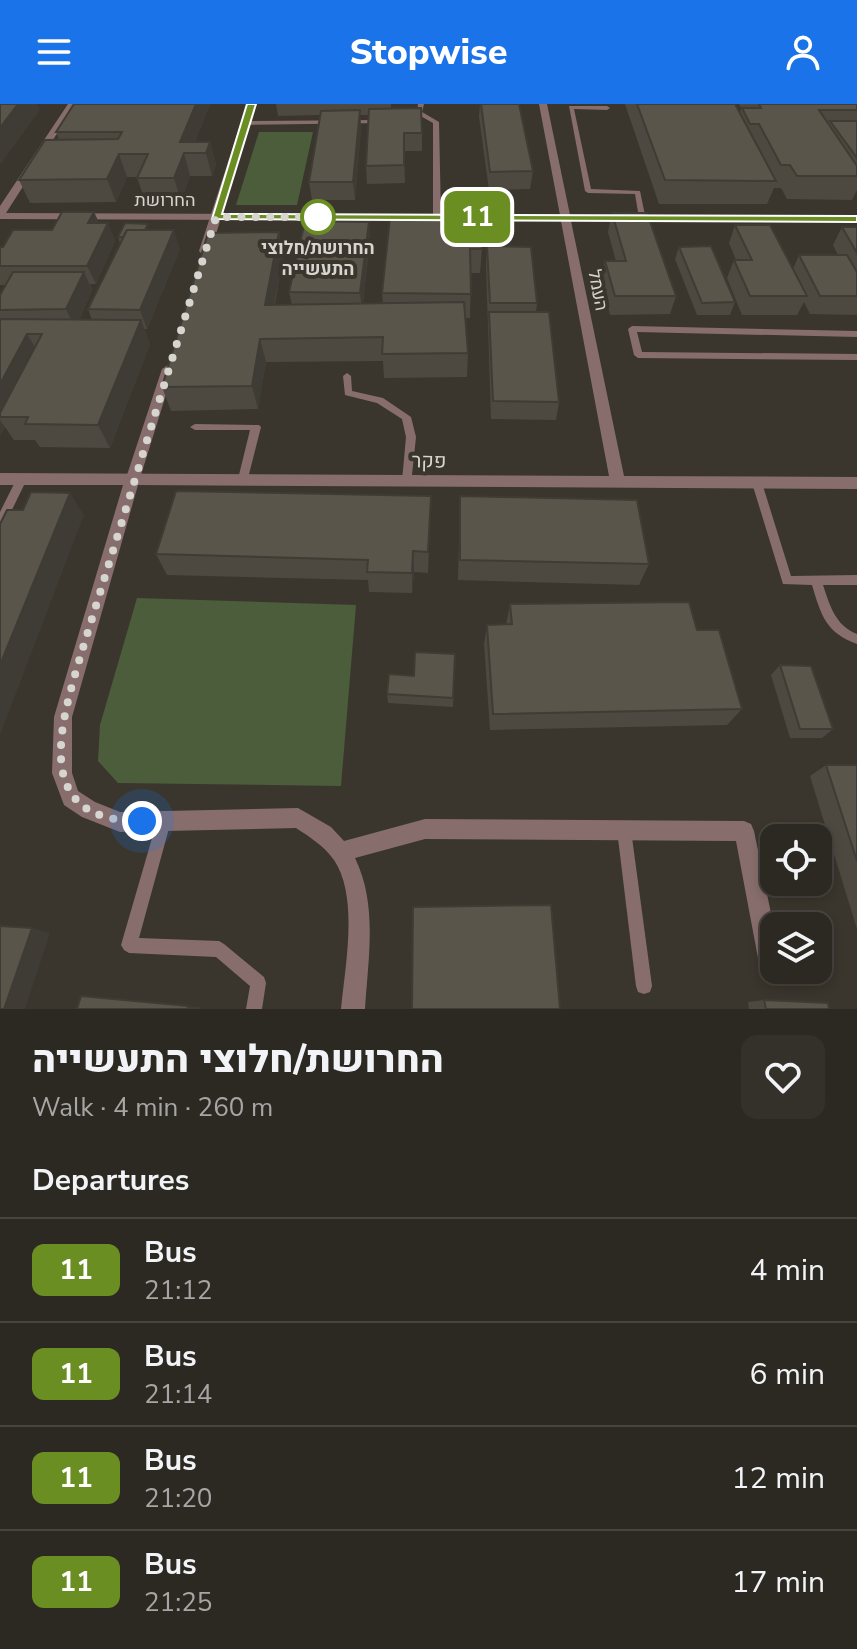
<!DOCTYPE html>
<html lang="en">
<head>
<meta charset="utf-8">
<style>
	body { margin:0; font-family:"Nunito Sans",Heebo,sans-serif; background:#34302a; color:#f1f3f6; height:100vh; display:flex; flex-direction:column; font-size:30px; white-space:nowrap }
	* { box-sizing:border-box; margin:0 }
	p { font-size:26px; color:#a6a6a5 }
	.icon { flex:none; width:44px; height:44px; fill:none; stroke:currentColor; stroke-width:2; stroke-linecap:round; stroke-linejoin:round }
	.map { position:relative; height:905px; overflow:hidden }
	.drawer { display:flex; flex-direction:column; background:#2c2822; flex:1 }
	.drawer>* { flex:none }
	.badge { padding:0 16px; border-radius:12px; font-size:28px; line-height:52px }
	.controls { position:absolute; left:760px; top:720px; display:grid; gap:16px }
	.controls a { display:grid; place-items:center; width:72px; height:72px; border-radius:16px; background:#2c2822; box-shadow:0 4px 12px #0003,0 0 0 2px #484440; font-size:40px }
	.you { position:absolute; width:40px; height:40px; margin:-20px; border:6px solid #fff; border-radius:50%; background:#1a73e8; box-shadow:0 0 0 12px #1a73e833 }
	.map>.badge { position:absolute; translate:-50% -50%; box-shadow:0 0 0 4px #fff }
	h2 { padding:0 32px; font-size:30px; line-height:72px }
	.round { display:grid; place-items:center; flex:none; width:84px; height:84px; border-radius:16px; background:#34302a }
	.summary { display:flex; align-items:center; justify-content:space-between; height:136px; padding:0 32px }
	h1 { font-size:38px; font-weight:800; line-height:60px }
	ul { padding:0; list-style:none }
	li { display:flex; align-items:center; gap:24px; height:104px; padding:0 32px; border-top:2px solid #484440 }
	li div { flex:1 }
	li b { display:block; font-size:30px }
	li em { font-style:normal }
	li .badge { min-width:88px; font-weight:700; text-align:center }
	header { display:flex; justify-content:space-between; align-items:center; height:104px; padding:0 32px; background:#1a73e8; color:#fff; font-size:36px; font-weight:800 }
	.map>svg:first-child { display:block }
	.green { fill:#4c5d3b }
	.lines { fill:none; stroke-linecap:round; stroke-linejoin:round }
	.service { fill:#876e6d; fill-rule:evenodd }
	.minor { fill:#876e6d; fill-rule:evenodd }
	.tertiary { fill:#876e6d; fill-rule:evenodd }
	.wall { fill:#4d4940 }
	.shaded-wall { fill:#3e3c34 }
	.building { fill:#59554b; stroke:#3e3c34; stroke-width:2 }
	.line { fill:#6b8e23; stroke:#fff; stroke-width:2 }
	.walk { stroke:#d7d5cf; stroke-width:8; stroke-dasharray:0 14.4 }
	.stop-dot { fill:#fff; stroke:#6b8e23; stroke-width:4 }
	.labels { text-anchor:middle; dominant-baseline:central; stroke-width:8; stroke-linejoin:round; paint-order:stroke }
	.far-street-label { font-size:18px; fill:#d7d5cf; stroke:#3a362d }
	.far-stop-label { font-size:18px; font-weight:bold; fill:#d7d5cf; stroke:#3a362d }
	.street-label { font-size:20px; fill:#d7d5cf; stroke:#3a362d }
</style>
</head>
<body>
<header><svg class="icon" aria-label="menu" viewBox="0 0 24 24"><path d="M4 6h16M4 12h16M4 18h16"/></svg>Stopwise<svg class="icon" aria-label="person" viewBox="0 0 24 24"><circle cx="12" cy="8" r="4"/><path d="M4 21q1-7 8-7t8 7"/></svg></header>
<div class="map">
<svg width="857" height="905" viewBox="0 0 857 905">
	<rect width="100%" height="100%" fill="#3a362d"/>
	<g class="green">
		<polygon points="259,28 313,28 297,101 236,101"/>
		<polygon points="137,494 356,501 341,682 118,679 98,657 100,621"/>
	</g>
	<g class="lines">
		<g class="service">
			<polygon points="418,0 424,0 422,8 439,18 441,113 437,115 433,113 433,19 417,10"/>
			<polygon points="569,2 607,2 610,4 607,6 574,5 591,85 640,87 646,116 639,114 635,90 588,89 585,87"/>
			<polygon points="381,16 383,17 383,19 245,21 242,19 245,17"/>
			<polygon points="632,222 857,227 857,233 637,228 642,248 857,250 857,256 638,254 634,251 628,225"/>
			<polygon points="347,269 351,272 352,287 383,294 411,313 416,333 411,380 407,381 402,377 406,333 402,315 377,299 345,291 343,272"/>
			<polygon points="195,320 259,321 261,323 247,378 243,379 238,375 250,326 195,326 190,323"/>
			<polygon points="22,371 27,375 4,422 0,423 0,408 18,372"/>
			<path d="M757,375L762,379L791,472L857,471V481H823C830,502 835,521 857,530V540C826,529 821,511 812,481L783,480L752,379Z"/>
			<polygon points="164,710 169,712 171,717 139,834 219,837 224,840 264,873 266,879 262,905 246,905 250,882 216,853 129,849 124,846 121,841 157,717 159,712"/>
			<polygon points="624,719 629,721 631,726 652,882 650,888 644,890 638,888 636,882 617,726 619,721"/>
		</g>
		<path class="minor" d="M68,0H76L6,109L560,111L539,0H547L570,111L857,112V118L571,117L624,372L857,373V385L138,381L72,613V669L78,687L95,698L120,708L298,704L331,723L344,737L425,715L744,717L751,720L754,727L774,824V863L769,865L761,862L758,854L736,737L425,735L355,754C378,801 368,855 365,905H341C345,863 359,793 334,756C324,742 310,733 296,724L120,728L82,713L64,701L52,669L54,613L123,381H0V369L609,372L561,117L0,115V102Z"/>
		<g class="tertiary">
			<polygon points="247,0 255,0 211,147 201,149 199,147"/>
			<polygon points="168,261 174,265 140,374 138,378 128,378 126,374 162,265"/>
		</g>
	</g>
	<g class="wall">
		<polygon points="74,0 210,0 195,38 210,38 216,61 212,72 190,72 181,97 145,97 137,73 127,73 116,98 30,99 19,76 59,36 56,28"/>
		<polygon points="276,0 391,0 391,4 422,29 422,47 404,47 405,79 367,80 366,62 368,11 360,11 361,24 355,96 312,96 309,78 320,11 278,12"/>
		<polygon points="480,0 519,0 533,67 530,85 489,86 479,13"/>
		<polygon points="625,0 735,0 740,10 741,4 739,0 857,0 857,86 852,96 787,95 781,84 774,84 767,100 659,100"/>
		<polygon points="94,108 99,119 108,119 115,137 96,180 90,180 92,186 79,216 92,216 88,205 120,139 118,133 150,126 180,145 147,225 144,225 150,240 110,344 40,343 35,336 14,336 5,323 0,332 0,191 6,181 0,181 0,143 52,126"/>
		<polygon points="612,109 676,192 670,210 610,211 601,175 605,157 616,157 608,128"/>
		<polygon points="390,114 482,145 480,169 471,169 470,214 466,214 468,249 467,273 384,274 383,257 266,258 258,305 171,307 162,283 279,128 283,152 275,201 292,201 289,188 369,118 370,136 363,199 383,199 382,189"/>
		<polygon points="735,121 793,165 799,151 838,151 833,141 842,123 857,123 857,211 810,210 804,198 797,211 742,211 727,174 734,156 736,156 729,139"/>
		<polygon points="487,142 537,199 536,208 559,298 556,316 491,315 486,161"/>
		<polygon points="679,143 735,198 730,211 697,211 675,155"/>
		<polygon points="431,392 428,469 414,468 412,489 369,488 368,476 167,471 156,450"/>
		<polygon points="460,392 649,460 639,481 458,476"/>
		<polygon points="510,500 697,526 742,605 727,621 490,626 484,540 487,521 506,521"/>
		<polygon points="455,550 453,603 388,599 387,590 414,572"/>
		<polygon points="780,561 833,625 822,634 790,634 771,571"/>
		<polygon points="826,661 857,661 857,825 810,672"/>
		<polygon points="764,896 829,905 749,905 748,898"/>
	</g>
	<g class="shaded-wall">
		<polygon points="18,0 37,0 40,6 0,61 0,24"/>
		<polygon points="196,0 210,0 191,49 184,49 190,72 181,97 174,74 180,38"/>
		<polygon points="360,6 361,24 355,96 353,78"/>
		<polygon points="210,38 216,61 212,72 206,49"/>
		<polygon points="119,50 127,73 116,98 107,75"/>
		<polygon points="94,108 102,126 88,119"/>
		<polygon points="369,118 370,136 362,207 360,189"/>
		<polygon points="108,119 115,137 96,180 87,162"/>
		<polygon points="174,126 180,145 147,225 140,206"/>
		<polygon points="279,128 283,152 270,225 265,201"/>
		<polygon points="84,168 92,186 75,224 66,205"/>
		<polygon points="141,216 150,240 110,344 98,321"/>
		<polygon points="27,230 41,253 0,313 0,280"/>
		<polygon points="260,235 266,258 258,305 252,282"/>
		<polygon points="0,316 5,323 0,332"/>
		<polygon points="70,389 84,411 0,631 0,561"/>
		<polygon points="413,447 414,468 412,489 412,469"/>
		<polygon points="32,824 50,829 25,905 4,905"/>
		<polygon points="188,902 200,903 200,905 188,905"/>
	</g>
	<g class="building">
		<polygon points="0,0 18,0 0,24"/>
		<polygon points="74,0 196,0 180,38 210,38 206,49 184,49 174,74 137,74 148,50 119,50 107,75 19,76 45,36 118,35 122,28 56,28"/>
		<polygon points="481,0 519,0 533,67 490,68"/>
		<polygon points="637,0 735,0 776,77 665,76"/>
		<polygon points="759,0 857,0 857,6 819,6 857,62 857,72 797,72 790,61 781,61 759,20 750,20 742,4 761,4"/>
		<polygon points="421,4 422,29 404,29 404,61 366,62 369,5"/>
		<polygon points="360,6 353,78 309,78 321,7"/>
		<polygon points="830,17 857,17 857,54"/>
		<polygon points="62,108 94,108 88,119 108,119 87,162 0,162 0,143 3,143 13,126 52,126"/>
		<polygon points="612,109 647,109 676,192 615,192 605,157 626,157"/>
		<polygon points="390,114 481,115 482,145 470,145 471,190 382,189"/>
		<polygon points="305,117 369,118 360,189 289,188"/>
		<polygon points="125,119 148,120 145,126 127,126 123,133 118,133"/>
		<polygon points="735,121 770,121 807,192 750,192 734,156 752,156"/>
		<polygon points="842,123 857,123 857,149"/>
		<polygon points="127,126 174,126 140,206 88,205"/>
		<polygon points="279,128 265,201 464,198 468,249 382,250 383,233 260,235 252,282 162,283 208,129"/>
		<polygon points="487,142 531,143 537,199 490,199"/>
		<polygon points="711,142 735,198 702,199 679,143"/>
		<polygon points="799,151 847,151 857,168 857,192 820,192"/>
		<polygon points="13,168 84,168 66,205 0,206 0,191"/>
		<polygon points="489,208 549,208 559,298 493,297"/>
		<polygon points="0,215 141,216 98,321 25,320 28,313 0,313 0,309 42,230 27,230 0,280"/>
		<polygon points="176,387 431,392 428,448 413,447 412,469 367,468 368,456 156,450"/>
		<polygon points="31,388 70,389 0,561 0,420 7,406 23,406"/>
		<polygon points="460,392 637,396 649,460 460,456"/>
		<polygon points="689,498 697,526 719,526 742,605 493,610 487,521 512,520 510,500"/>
		<polygon points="415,548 455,550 453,594 387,590 389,570 414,572"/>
		<polygon points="780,561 811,562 833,625 800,625"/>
		<polygon points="826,661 857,661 857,757"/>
		<polygon points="551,801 560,905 412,905 413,803"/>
		<polygon points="0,822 32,824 4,905 0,905"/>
		<polygon points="81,892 188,902 188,905 77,905"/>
		<polygon points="764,896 828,899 829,905 766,905"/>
	</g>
	<polygon class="line" points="247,0 256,0 222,110 857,112 857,118 212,115"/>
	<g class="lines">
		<path class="walk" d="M142,717C28,718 61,618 82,547L216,113H318"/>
	</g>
	<circle class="stop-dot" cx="318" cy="113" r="16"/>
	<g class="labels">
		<g class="far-street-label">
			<text x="165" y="96">החרושת</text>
			<text transform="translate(598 186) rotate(79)">העמל</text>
		</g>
		<g class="far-stop-label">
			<text x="318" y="144">החרושת/חלוצי<tspan x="318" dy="21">התעשייה</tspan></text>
		</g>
		<g class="street-label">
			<text transform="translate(429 357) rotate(1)">פקר</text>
		</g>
	</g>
</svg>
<div class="controls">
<a><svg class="icon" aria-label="locate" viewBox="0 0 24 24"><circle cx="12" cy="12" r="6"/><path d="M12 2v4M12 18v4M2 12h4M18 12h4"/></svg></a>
<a><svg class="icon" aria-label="layers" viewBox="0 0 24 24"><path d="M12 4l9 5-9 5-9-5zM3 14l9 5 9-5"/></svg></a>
</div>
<div class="you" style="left:142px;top:717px"></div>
<b class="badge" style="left:477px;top:113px;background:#6b8e23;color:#fff">11</b>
</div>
<section class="drawer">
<div class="summary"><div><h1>החרושת/חלוצי התעשייה</h1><p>Walk · 4 min · 260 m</p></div><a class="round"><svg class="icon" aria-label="heart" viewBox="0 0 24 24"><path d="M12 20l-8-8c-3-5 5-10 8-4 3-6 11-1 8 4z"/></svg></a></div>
<h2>Departures</h2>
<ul>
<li><span class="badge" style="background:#6b8e23;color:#fff">11</span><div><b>Bus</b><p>21:12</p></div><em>4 min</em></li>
<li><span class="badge" style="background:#6b8e23;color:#fff">11</span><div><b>Bus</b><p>21:14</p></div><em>6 min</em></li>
<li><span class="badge" style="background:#6b8e23;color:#fff">11</span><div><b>Bus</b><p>21:20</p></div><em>12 min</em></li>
<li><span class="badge" style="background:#6b8e23;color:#fff">11</span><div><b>Bus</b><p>21:25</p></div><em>17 min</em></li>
</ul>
</section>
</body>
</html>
